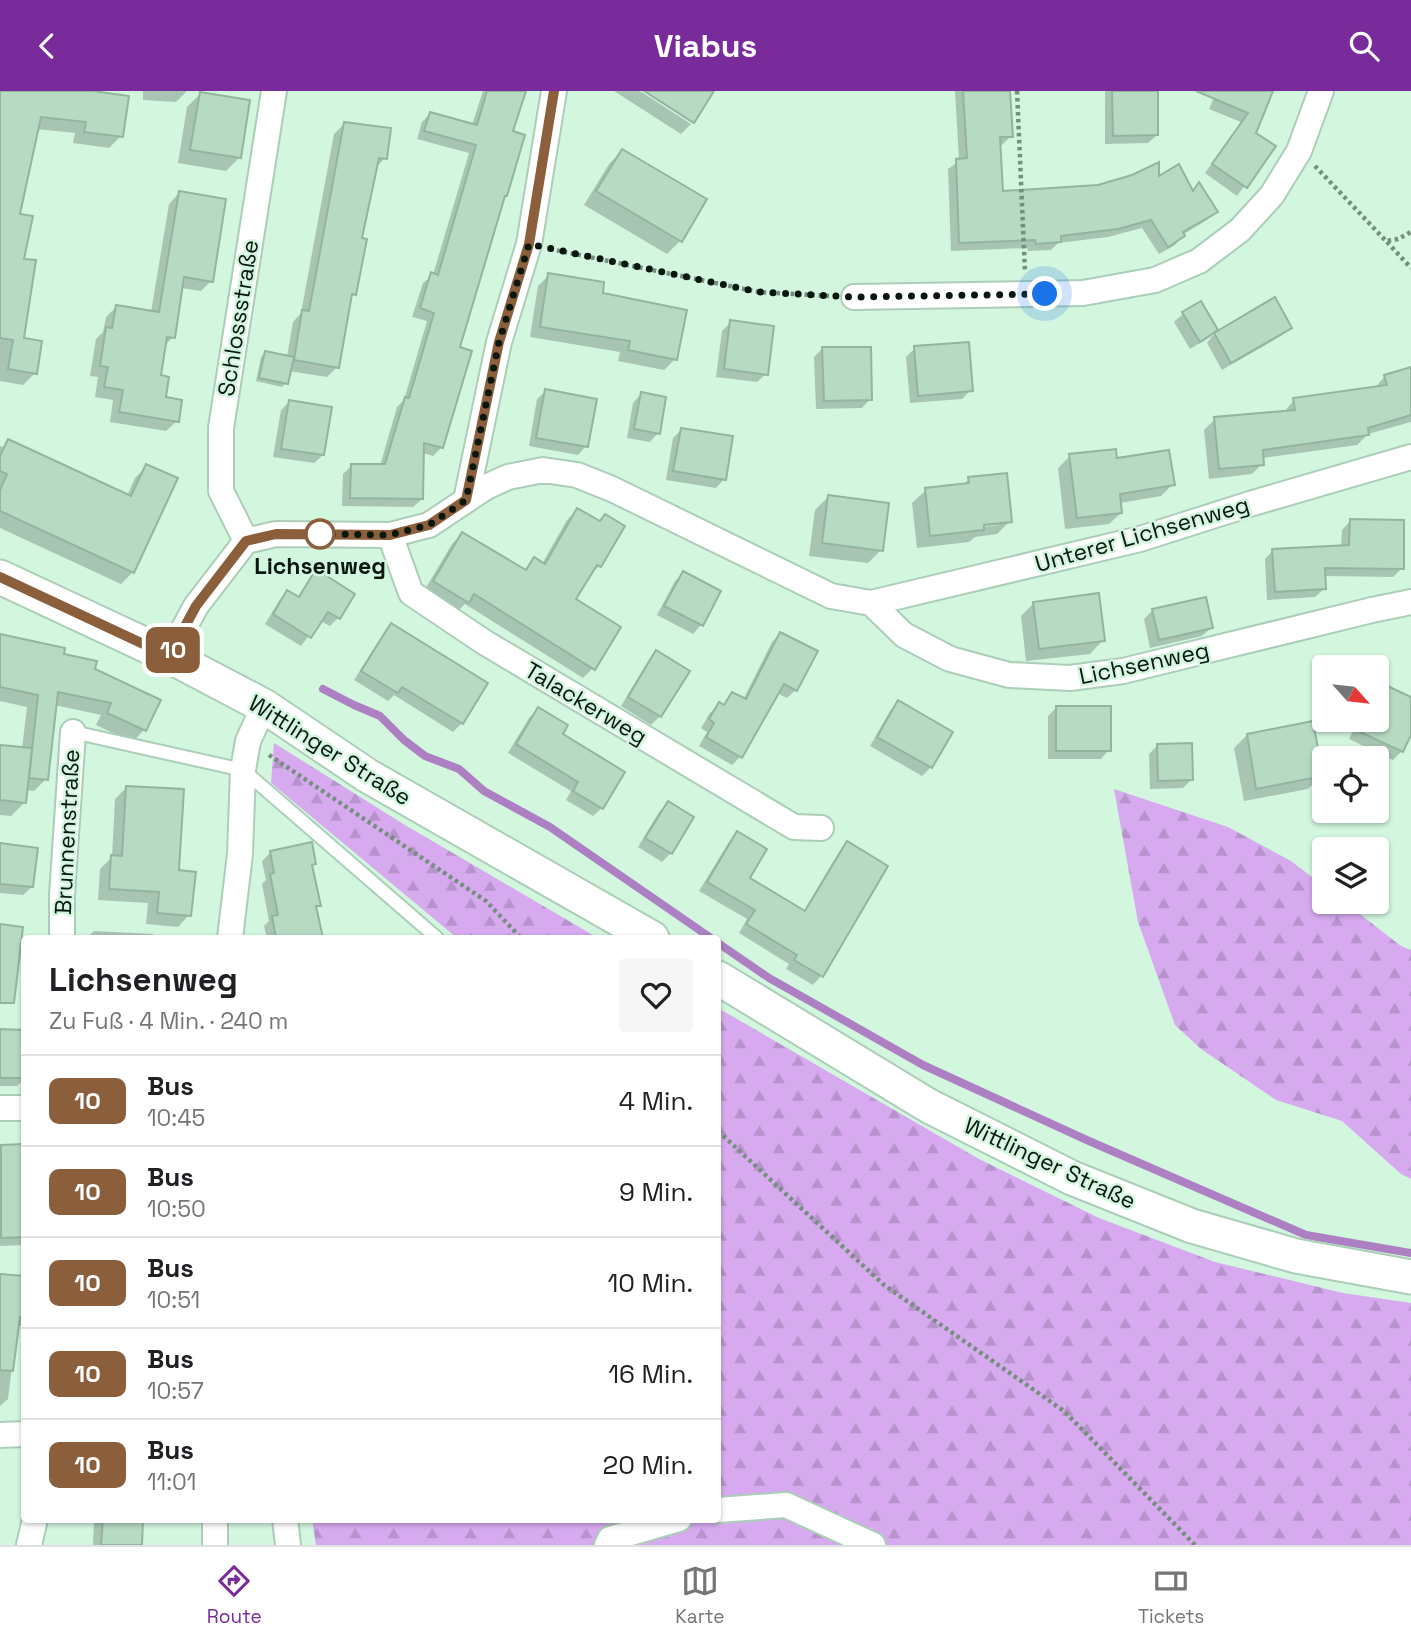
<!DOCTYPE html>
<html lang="de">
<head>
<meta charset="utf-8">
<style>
	body { margin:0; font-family:"Space Grotesk",sans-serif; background:#f6f6f6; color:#202124; height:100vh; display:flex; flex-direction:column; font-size:26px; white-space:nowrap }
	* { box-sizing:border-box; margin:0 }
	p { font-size:23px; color:#757577 }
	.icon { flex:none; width:38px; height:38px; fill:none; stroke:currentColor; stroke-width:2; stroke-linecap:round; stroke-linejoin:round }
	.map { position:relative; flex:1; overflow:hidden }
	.details { position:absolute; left:21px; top:844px; width:700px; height:588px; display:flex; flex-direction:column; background:#fff; border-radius:7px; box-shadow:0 2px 5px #0004 }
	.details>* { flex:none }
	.badge { padding:0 14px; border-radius:10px; font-size:24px; line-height:46px }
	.needle { width:46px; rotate:117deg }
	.fabs { position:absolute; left:1312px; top:564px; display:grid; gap:14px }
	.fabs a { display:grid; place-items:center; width:77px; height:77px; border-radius:7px; background:#fff; box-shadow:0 2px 5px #0004; font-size:35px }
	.you { position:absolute; width:35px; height:35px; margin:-18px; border:5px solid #fff; border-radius:50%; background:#1a73e8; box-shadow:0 0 0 10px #1a73e833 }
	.map>.badge { position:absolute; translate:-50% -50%; box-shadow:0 0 0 4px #fff }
	.round { display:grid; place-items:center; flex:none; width:74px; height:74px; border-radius:7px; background:#f6f6f6 }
	.summary { display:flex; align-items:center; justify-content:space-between; height:119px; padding:0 28px }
	h1 { font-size:33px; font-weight:800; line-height:52px }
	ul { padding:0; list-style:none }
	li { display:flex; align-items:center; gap:21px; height:91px; padding:0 28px; border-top:2px solid #e0e0e0 }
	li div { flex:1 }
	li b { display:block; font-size:26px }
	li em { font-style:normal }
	li .badge { min-width:77px; font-weight:700; text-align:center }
	header { display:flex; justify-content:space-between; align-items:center; height:91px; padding:0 28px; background:#792b9c; color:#fff; font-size:32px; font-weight:800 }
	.tabs { display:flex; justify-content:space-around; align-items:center; height:98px; border-top:2px solid #e0e0e0; background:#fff; font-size:19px; color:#757577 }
	.tabs a { display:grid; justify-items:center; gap:4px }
	.tabs .current { color:#792b9c }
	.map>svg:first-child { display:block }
	.forest { fill:url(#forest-firs) }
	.shadow { fill:#0003; fill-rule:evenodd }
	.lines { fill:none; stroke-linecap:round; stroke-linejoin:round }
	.stream { stroke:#ac80c3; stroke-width:8 }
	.building { fill:#b7dac3; stroke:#93b59f; stroke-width:2 }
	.lane-casing { stroke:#acceb8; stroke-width:16 }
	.street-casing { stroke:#acceb8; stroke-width:28 }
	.secondary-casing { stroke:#acceb8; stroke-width:37 }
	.path { stroke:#758e7e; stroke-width:4.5; stroke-dasharray:3.5 3.5; stroke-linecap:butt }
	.lane { stroke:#fff; stroke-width:12 }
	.street { stroke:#fff; stroke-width:24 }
	.secondary { stroke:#fff; stroke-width:33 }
	.line-casing { stroke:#fff; stroke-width:16 }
	.line { stroke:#8b5e3c; stroke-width:10 }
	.walk { stroke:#0a170f; stroke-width:7; stroke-dasharray:0 12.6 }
	.stop-dot { fill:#fff; stroke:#8b5e3c; stroke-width:3.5 }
	.labels { text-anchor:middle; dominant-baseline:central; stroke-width:5; stroke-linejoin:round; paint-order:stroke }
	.street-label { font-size:23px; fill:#0a170f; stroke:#d3f6df }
	.stop-label { font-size:23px; font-weight:bold; fill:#0a170f; stroke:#d3f6df }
</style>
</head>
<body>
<header><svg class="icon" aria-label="back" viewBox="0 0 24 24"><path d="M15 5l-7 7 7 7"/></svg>Viabus<svg class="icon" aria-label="search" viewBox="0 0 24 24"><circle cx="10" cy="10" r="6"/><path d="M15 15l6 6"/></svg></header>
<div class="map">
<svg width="1411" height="1454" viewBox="0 0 1411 1454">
	<defs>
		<pattern id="forest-firs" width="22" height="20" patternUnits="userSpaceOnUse" patternTransform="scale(1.75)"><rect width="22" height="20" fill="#d7aaf0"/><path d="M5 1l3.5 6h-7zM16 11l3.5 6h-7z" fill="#b792cd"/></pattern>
	</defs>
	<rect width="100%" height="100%" fill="#d3f6df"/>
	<g class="forest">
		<polygon points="274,652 405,734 598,847 457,847 271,692"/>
		<polygon points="1114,698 1228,736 1291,770 1325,796 1325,810 1343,810 1401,855 1411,859 1411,1088 1401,1083 1342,1030 1276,1009 1201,958 1175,934 1138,831"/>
		<polygon points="718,917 979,1068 1099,1127 1215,1171 1343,1202 1411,1212 1411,1454 316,1454 312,1428 718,1428"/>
	</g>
	<g class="shadow">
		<polygon points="0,0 80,0 121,45 109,57 73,52 75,42 36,38 18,124 22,169 22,248 35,282 23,294 0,290"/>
		<polygon points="143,0 187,0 176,11 143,9"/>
		<polygon points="483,0 524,0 511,41 458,258 442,356 433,365 423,362 422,408 413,416 342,415 343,383 352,374 380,375 397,316 404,309 427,230 412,226 423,192 433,184 469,62 417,48 422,31 430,23 472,34"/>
		<polygon points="614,0 640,0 691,33 681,43"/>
		<polygon points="955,0 1008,0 1011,45 1002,54 999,54 1001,102 1014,108 1157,88 1192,101 1216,121 1207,129 1182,144 1175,154 1159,163 1142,137 1108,146 1058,152 1051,159 1028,160 1027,157 951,160 948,78 959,70"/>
		<polygon points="1105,0 1157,0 1157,44 1148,52 1105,53"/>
		<polygon points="1217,0 1267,0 1254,43 1273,56 1237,105 1205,82 1241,31 1209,18"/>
		<polygon points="200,3 239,67 226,80 178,72 187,16"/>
		<polygon points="344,33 385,67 375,77 360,148 354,203 349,208 337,276 327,286 289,280 286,292 282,296 256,290 261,266 265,262 287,266 293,231 301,222 334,43"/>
		<polygon points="622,60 680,150 667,163 584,114 609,73"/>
		<polygon points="179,102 211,190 201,200 181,197 173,246 164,255 159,286 164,308 177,330 166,340 110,331 113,309 95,306 98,286 90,285 96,248 103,241 106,226 116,216 151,221 169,113"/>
		<polygon points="549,184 601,203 675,268 664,279 618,270 620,261 530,246 538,195"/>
		<polygon points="1274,209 1290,236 1281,245 1222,279 1207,252 1212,245"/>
		<polygon points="1200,213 1216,239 1210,246 1190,258 1174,231 1183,223"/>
		<polygon points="731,231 766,283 757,291 716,286 722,240"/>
		<polygon points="823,257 870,308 862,317 816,318 814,266"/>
		<polygon points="915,257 971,299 962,308 910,312 906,266"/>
		<polygon points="1411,277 1411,331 1368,343 1357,354 1262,367 1262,373 1252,383 1209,388 1204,339 1215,328 1284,321 1294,309 1375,297 1385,285"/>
		<polygon points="546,300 586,355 578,364 529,355 537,308"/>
		<polygon points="641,303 658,342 650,351 627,347 633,312"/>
		<polygon points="289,311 323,364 314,372 273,366 281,319"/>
		<polygon points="682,338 724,388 716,397 666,389 673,347"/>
		<polygon points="8,350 127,405 135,387 147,375 133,481 121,493 0,437 0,355 3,356"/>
		<polygon points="1070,365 1115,369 1173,393 1161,405 1120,412 1121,422 1109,433 1065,438 1058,377"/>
		<path d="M969,388L1010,430L997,443L975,446L969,451L917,457L912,412L926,399L962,395ZM998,431V434L975,437V433Z"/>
		<polygon points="829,405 881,459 868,472 809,465 815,419"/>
		<polygon points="577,419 599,431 622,435 599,475 589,485 574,508 593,577 583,587 465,513 457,521 424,500 452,453 462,443 523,480 534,469 542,473 567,429"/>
		<polygon points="1350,430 1402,477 1393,486 1324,485 1324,498 1315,506 1267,509 1265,468 1273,459 1341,456 1342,439"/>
		<polygon points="316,481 338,527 330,535 320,530 301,555 265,533 279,510 288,501 297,507"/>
		<polygon points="683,482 719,501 701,534 693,543 657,524 675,490"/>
		<polygon points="1034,512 1103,549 1090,563 1026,570 1021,525"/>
		<polygon points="1153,519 1211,537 1202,545 1150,557 1144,528"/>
		<polygon points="391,534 462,632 453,641 394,604 388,610 354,589 383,543"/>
		<polygon points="780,543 796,599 787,607 777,602 741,665 732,674 699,655 707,641 701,637 710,622 719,613 722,615 733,603 743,609 772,551"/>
		<polygon points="0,546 62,564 158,610 144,639 132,651 96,634 101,624 55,614 46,688 34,700 26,699 24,712 11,725 0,724 0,655 22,658 27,616 0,610"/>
		<polygon points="657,562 687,580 660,625 651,634 621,615 648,570"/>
		<polygon points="1411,607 1411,640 1402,660 1393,669 1349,648 1359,628 1377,628"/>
		<polygon points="898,612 950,642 931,676 922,685 870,655 890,620"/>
		<polygon points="1057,616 1109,659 1101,668 1048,668 1048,625"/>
		<polygon points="538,618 602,717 593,725 566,709 571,700 508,662 529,627"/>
		<polygon points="1247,644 1321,685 1308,698 1244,710 1234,657"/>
		<polygon points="1157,655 1191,689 1183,697 1150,698 1149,663"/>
		<polygon points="126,697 178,781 189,824 178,836 146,833 148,812 98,809 100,778 112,766 115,708"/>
		<polygon points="668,712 692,727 671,762 662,771 638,756 659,721"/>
		<polygon points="738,742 747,788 803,821 839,761 847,752 886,776 821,885 813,894 786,878 789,873 739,842 747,828 699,800 729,751"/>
		<polygon points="0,754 32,796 23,804 0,802"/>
		<polygon points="271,761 315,772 311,776 319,814 315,818 321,847 267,847 264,835 269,830 262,793 266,789 262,770"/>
		<polygon points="94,840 153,843 153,847 87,847"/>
		<polygon points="0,940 24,941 24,988 17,995 0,995"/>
		<polygon points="2,1055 24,1055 24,1152 23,1154 0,1155 0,1057"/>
		<polygon points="0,1185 24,1187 24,1232 21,1235 17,1235 8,1308 0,1315"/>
		<polygon points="94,1428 141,1428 140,1454 93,1454"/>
	</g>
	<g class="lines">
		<g class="stream">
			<polyline points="323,598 354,614 380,625 404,649 425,665 459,678 484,700 550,736 711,847"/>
			<polyline points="718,852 769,887 923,974 1089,1050 1306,1144 1411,1162"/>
		</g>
	</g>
	<g class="building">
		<polygon points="0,0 93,0 129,5 123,46 84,41 86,31 41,26 20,123 33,125 24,168 36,169 24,247 42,250 37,283 8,278 13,249 0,247"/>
		<polygon points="487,0 526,0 513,40 525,44 507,105 505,105 460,256 472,260 443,357 424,352 423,408 350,407 351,373 385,373 405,306 409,307 434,222 420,217 431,181 438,184 476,54 424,40 430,21 477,34"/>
		<polygon points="644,0 714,0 694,32"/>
		<polygon points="963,0 1010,0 1013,46 1000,46 1003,100 1098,94 1132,84 1159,71 1159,85 1179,73 1193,100 1199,91 1218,121 1183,141 1185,145 1168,156 1151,129 1118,138 1061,145 1061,151 1036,153 1035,149 959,152 956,68 967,67"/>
		<polygon points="1112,0 1158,0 1158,44 1113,45"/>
		<polygon points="1196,0 1273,0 1256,42 1276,55 1247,97 1212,73 1248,22"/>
		<polygon points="200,1 250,9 241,67 190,59"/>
		<polygon points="344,31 391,37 387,68 379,67 362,147 367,148 356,204 352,203 339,277 294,269 302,219 309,220"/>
		<polygon points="622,58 707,108 682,151 596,100"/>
		<polygon points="179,100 226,108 213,191 184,186 175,247 167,246 161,284 169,286 166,306 182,309 179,331 119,321 123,299 104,296 108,276 100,275 106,236 112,237 116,214 159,221"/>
		<polygon points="548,182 604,191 603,202 687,219 677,269 628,259 630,250 540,236"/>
		<polygon points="1275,206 1292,237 1231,272 1214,242"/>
		<polygon points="1201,210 1218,239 1200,251 1182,221"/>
		<polygon points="730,229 774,235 768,284 724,278"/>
		<polygon points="969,251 973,300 918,305 914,255"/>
		<polygon points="822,256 871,256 872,309 824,310"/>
		<polygon points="265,260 294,266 288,293 259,287"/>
		<polygon points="1411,276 1411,324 1368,337 1369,344 1263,359 1264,374 1219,378 1214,326 1295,319 1293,307 1387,294 1384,284"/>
		<polygon points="545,298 597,308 588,356 536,347"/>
		<polygon points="641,301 666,306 660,343 634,338"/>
		<polygon points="289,309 332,316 324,364 281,358"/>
		<polygon points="681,337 733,345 726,389 673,380"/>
		<polygon points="8,348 131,405 146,373 178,387 134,482 0,420 0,399 7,383 0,380 0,365"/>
		<polygon points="1116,358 1117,367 1169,359 1175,394 1120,403 1122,422 1077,427 1069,363"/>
		<polygon points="1007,382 1012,431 984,434 984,439 930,445 925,397 969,392 968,386"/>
		<polygon points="828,404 889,412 883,460 822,452"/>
		<polygon points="577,417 600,430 605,423 625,435 601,476 597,474 576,508 621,536 595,579 474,503 469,512 433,490 462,441 526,479 534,466 545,473"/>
		<polygon points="1350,428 1404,429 1404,478 1325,477 1326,498 1275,501 1272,458 1349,454"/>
		<polygon points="316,478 355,503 340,528 328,521 311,547 273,523 287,499 299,506"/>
		<polygon points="683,480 721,500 703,535 664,515"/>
		<polygon points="1099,502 1105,550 1039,558 1033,511"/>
		<polygon points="1206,506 1213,537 1159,549 1152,518"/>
		<polygon points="391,532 488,592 463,633 402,596 398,602 361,580"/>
		<polygon points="780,541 818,560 797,600 784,593 742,667 706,646 714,632 709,628 719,611 724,614 732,601 746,608"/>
		<polygon points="0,543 65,557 64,563 97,570 95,578 161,609 146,640 107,622 111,612 58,601 48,689 29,687 38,604 0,596"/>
		<polygon points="656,559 690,580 661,626 628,606"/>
		<polygon points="1377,590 1411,606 1411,644 1403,661 1332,628 1377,628"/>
		<polygon points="898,609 953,641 932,677 877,646"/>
		<rect x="1056" y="615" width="55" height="45"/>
		<polygon points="538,616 568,634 563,643 625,681 603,718 573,700 578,691 516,653"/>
		<polygon points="1313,630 1323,685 1256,698 1247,643"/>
		<polygon points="1192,652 1193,689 1158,690 1157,653"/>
		<polygon points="0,654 32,657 26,712 0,709"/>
		<polygon points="126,695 184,698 179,779 196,781 191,825 157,822 159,801 109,798 111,764 122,765"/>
		<polygon points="668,710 694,726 672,763 645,747"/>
		<polygon points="737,740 767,758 750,787 805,820 847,750 888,775 823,886 794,869 797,864 746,833 755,819 707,791"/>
		<polygon points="312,751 316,773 312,774 321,815 316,815 323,847 276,847 272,825 278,824 270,783 274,782 270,760"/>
		<polygon points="0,752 38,757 33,796 0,793"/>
		<polygon points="0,833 23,836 14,912 0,912"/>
		<polygon points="0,938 24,939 24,987 0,987"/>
		<polygon points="24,1053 24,1146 1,1147 1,1054"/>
		<polygon points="0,1183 24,1185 24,1227 20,1226 13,1280 0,1279"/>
		<polygon points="103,1428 143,1428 142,1454 101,1454"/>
	</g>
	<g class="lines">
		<g class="lane-casing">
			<polyline id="lane" points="73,641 243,679 437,847"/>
		</g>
		<g class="street-casing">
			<g id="street">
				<polyline points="854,206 1083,202 1155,189 1199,170 1240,139 1272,104 1299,60 1321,0"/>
				<polyline points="466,409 499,251 529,153 554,0"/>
				<polyline points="390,444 411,502 484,551 794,736 821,737"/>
				<polyline points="246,450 221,400 221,337 274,0"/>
				<polyline points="871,512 1140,448 1253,412 1411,366"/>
				<polyline points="169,565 196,515 246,450 276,443 390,444 429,434 486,396 508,386 543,379 577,384 612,398 831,505 871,512 904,544 950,568 1009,584 1070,587 1123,580 1372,519 1411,511"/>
				<polyline points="62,847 62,804 73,641"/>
				<polyline points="230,847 240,763 243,679 248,650 264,615"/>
				<polyline points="0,1017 24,1017"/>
				<polyline points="0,1344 24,1343"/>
				<polyline points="718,1419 786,1414 873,1454"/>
				<polyline points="285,1428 288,1454"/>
				<polyline points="29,1454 35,1428"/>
				<polyline points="215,1454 215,1428"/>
				<polyline points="607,1454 610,1448 679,1428"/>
			</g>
		</g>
		<g class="secondary-casing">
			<g id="secondary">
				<polyline points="0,486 169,565 264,615 368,685 652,847"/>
				<polyline points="718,887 929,1015 1072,1087 1192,1135 1296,1165 1411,1186"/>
			</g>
		</g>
		<g class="path">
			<polyline points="1017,0 1025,181"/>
			<polyline points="1315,75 1386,150 1398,148 1411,141"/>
			<polyline points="1387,151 1411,177"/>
			<polyline points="550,158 759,201 831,205"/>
			<polyline points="269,664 486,810 521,847"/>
			<polyline points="718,1040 884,1194 1064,1320 1195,1454"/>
		</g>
		<use href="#lane" class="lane"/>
		<use href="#street" class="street"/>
		<use href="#secondary" class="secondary"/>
	</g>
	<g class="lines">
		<g class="line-casing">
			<polyline id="line" points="0,486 169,565 196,515 246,450 276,443 390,444 429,434 466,409 499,251 529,153 554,0"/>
		</g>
		<use href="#line" class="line"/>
		<polyline class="walk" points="320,443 390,444 429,434 466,409 499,251 529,153 759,201 854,206 1045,203"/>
	</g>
	<circle class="stop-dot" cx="320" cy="443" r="14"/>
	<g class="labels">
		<g class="street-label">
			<text transform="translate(238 227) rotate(-81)">Schlossstraße</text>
			<text transform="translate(1142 443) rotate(-16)">Unterer Lichsenweg</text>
			<text transform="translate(1144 572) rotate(-12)">Lichsenweg</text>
			<text transform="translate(586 612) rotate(31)">Talackerweg</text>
			<text transform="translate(330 659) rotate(32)">Wittlinger Straße</text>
			<text transform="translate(67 741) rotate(-87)">Brunnenstraße</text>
			<text transform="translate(1050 1072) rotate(25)">Wittlinger Straße</text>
		</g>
		<g class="stop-label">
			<text x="320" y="475">Lichsenweg</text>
		</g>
	</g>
</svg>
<div class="fabs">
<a><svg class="needle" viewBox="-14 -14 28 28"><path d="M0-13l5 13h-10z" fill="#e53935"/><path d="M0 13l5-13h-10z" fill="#757577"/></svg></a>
<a><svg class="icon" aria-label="locate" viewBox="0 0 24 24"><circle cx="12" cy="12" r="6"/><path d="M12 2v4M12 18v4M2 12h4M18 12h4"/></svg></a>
<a><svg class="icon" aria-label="layers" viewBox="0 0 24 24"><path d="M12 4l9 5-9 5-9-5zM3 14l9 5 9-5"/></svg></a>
</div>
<div class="you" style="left:1045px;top:203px"></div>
<b class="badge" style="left:173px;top:559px;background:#8b5e3c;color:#fff">10</b>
<section class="details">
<div class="summary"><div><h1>Lichsenweg</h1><p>Zu Fuß · 4 Min. · 240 m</p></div><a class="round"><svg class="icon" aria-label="heart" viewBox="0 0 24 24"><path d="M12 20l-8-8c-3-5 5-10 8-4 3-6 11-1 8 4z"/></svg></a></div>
<ul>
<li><span class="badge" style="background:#8b5e3c;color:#fff">10</span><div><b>Bus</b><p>10:45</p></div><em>4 Min.</em></li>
<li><span class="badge" style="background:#8b5e3c;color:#fff">10</span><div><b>Bus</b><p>10:50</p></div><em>9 Min.</em></li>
<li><span class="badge" style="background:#8b5e3c;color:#fff">10</span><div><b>Bus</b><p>10:51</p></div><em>10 Min.</em></li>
<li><span class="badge" style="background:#8b5e3c;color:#fff">10</span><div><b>Bus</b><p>10:57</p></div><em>16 Min.</em></li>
<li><span class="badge" style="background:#8b5e3c;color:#fff">10</span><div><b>Bus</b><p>11:01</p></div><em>20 Min.</em></li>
</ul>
</section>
</div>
<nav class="tabs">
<a class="current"><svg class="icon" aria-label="directions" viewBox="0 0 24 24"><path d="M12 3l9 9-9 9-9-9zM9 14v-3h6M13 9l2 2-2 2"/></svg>Route</a>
<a><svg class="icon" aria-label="map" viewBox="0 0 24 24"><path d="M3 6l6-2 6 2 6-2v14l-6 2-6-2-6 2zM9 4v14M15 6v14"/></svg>Karte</a>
<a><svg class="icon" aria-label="tickets" viewBox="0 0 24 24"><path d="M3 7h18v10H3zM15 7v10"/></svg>Tickets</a>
</nav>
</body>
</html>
